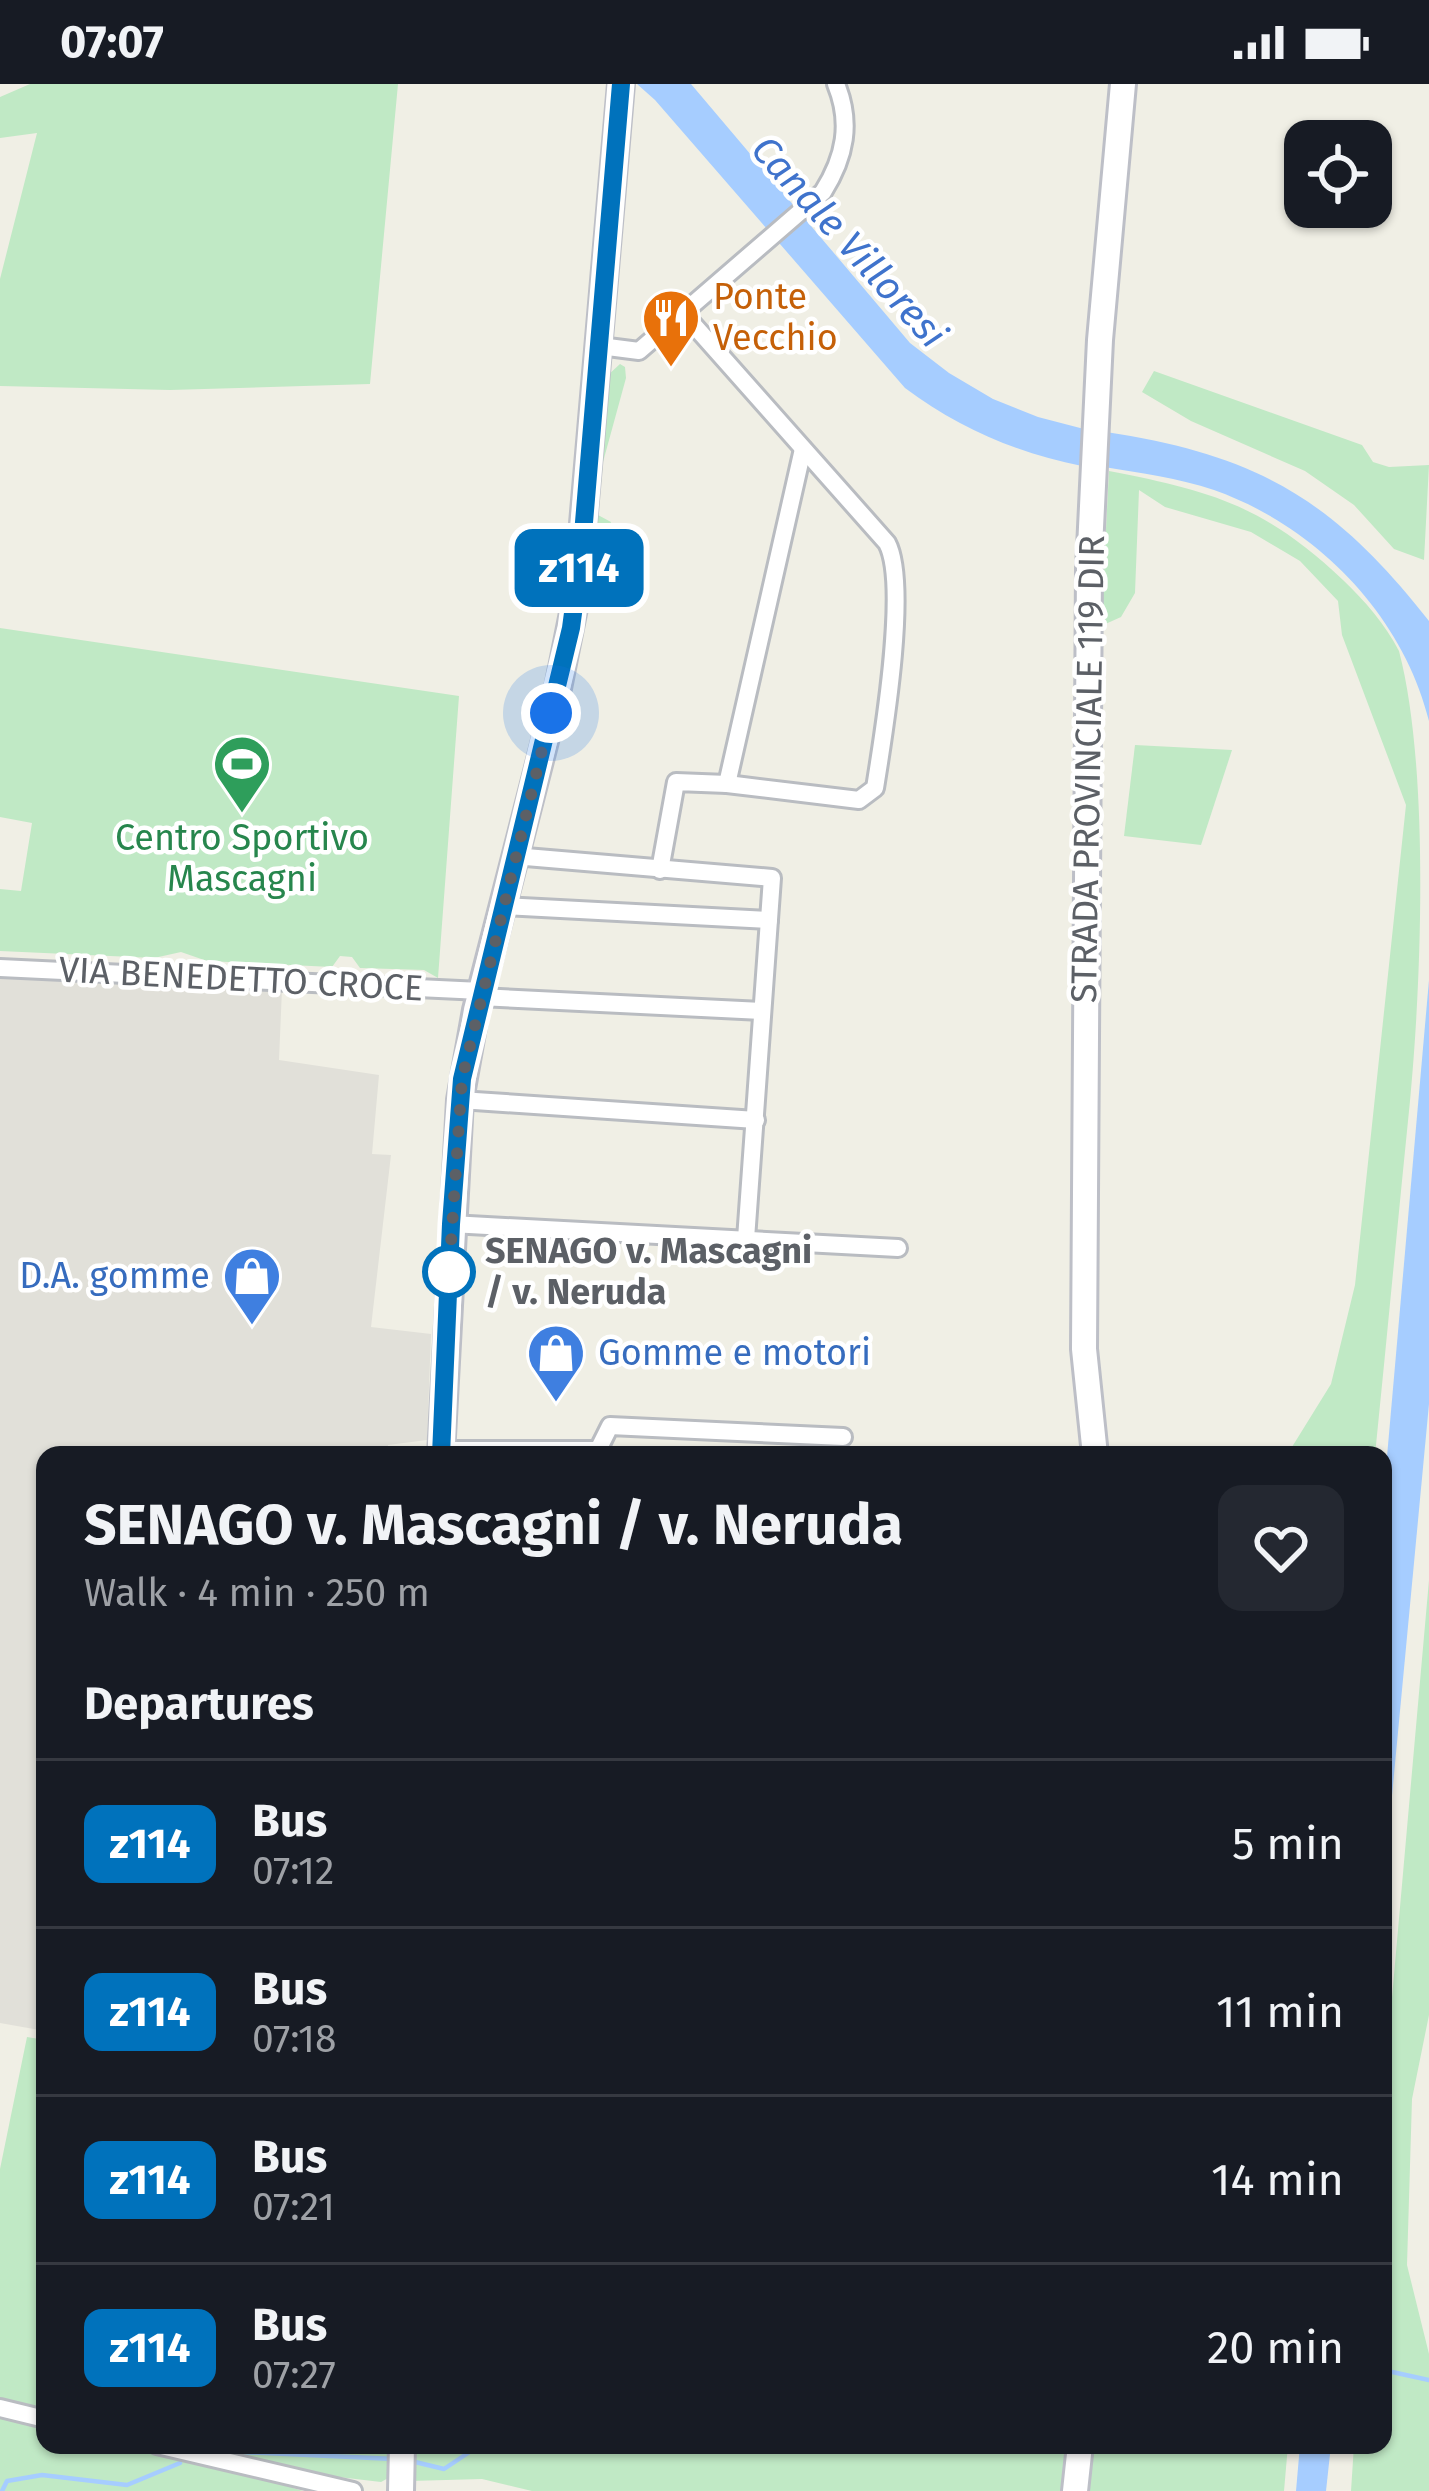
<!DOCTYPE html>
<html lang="en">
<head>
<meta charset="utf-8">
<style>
	body { margin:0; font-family:"Fira Sans",sans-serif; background:#242831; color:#f1f3f6; height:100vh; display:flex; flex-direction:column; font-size:45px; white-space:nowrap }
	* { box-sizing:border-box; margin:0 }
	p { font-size:39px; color:#9ea1a6 }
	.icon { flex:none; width:66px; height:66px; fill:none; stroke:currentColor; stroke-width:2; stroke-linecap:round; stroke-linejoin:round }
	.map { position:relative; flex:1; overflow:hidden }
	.sheet { position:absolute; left:36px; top:1362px; width:1356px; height:1008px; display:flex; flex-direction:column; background:#171b24; border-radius:24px; box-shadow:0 3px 9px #0004 }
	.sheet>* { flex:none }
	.badge { padding:0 24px; border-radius:18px; font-size:42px; line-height:78px }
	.controls { position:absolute; left:1284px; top:36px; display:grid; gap:24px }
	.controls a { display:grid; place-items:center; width:108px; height:108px; border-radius:24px; background:#171b24; box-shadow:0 3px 9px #0004; font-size:60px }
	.you { position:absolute; width:60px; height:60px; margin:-30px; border:9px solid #fff; border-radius:50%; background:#1a73e8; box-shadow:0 0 0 18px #1a73e833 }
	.map>.badge { position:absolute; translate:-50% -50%; box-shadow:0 0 0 6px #fff }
	h2 { padding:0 48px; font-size:45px; line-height:108px }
	.round { display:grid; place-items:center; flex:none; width:126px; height:126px; border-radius:24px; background:#242831 }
	.head { display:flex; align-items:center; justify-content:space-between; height:204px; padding:0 48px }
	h1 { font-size:57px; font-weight:700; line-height:90px }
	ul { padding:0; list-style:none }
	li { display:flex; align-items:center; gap:36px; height:168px; padding:0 48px; border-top:3px solid #363941 }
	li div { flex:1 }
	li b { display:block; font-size:45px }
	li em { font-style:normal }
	li .badge { min-width:132px; font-weight:700; text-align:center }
	.status { display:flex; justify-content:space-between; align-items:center; height:84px; padding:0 60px; background:#171b24; direction:ltr }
	.status svg { height:33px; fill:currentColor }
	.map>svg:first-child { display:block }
	.industrial { fill:#e1e0d9 }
	.green { fill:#c0e9c5 }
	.water { fill:#a6cdff }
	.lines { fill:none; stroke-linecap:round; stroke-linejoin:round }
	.stream { stroke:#a6cdff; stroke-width:4.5 }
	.street-casing { stroke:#b9bcc1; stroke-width:22 }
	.secondary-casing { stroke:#bdbfc7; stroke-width:30 }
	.street { stroke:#fff; stroke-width:16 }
	.secondary { stroke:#fff; stroke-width:24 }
	.line-casing { stroke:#fff; stroke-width:27 }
	.line { stroke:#0072bc; stroke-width:18 }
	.walk { stroke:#5c6066; stroke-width:12; stroke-dasharray:0 21.6 }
	.stop-dot { fill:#fff; stroke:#0072bc; stroke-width:6 }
	.labels { text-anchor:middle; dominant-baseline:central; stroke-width:9; stroke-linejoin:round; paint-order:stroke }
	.food-label { font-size:36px; fill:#c56008; stroke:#fff; text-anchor:start }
	.street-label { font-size:36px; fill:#5c6066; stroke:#fff }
	.leisure-label { font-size:36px; fill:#27864d; stroke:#fff }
	.stop-label { font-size:36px; font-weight:bold; fill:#5c6066; stroke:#fff; text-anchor:start }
	.shop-label { font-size:36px; fill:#366cbe; stroke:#fff; text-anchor:end }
	.water-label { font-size:39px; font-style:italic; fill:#3f73cc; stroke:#fff }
</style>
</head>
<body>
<div class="status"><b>07:07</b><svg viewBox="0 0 49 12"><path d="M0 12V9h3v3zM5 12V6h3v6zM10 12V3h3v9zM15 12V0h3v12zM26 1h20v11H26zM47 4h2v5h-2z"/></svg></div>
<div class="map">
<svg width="1429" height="2407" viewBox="0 0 1429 2407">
	<rect width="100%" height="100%" fill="#f0efe5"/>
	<polygon class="industrial" points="0,887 282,905 279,976 379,991 372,1070 391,1071 371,1243 431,1250 427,1356 388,1361 387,1371 45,1371 45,1947 0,1939"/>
	<g class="green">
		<polygon points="30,0 398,0 370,300 170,306 0,302 0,195 37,49 0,54 0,13"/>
		<polygon points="620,280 625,283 626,294 603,378 598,431 611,438 601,475 592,472 607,292"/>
		<polygon points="1154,287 1362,361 1373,378 1389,383 1429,381 1424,476 1394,465 1354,421 1305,387 1191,337 1142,308"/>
		<path d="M1109,387C1212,407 1265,422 1343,496C1365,517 1385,540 1399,567C1429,681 1422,891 1410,1017C1398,1135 1387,1253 1375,1371H1287L1331,1300L1355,1201L1406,721L1342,551L1338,517L1300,477L1251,448L1165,423L1139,406L1135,509L1121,533L1101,542Z"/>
		<polygon points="0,544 459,612 438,894 424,886 360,884 352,873 340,872 332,883 207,877 181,868 154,874 0,867 0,805 21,807 32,739 0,733"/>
		<polygon points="1135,661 1232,666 1201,761 1124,752"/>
		<polygon points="1429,1496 1429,1931 1412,2015 1407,2181 1429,2270 1429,2407 1351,2407 1354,2361 1383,2361 1383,2015"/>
		<polygon points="27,1953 45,1956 45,2361 393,2362 392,2392 381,2398 296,2388 293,2404 303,2407 0,2407 0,2085"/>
		<polygon points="414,2361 1288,2361 1284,2407 532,2407 482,2395 410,2397"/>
	</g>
	<g class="water">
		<path d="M637,0H691L910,259L949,289L993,315L1038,333L1084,345L1082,382C1017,369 958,344 905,304L655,16Z"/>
		<path d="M1106,348C1258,371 1334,416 1429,537V637C1403,531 1316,442 1214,406C1178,394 1141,389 1104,383Z"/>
		<polygon points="1429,896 1429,1320 1383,1807 1383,1418"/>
		<polygon points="1300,2361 1331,2361 1326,2407 1296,2407"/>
	</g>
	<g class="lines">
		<g class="stream">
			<polyline points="1383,2286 1429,2296"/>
			<polyline points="576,2361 597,2361"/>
			<polyline points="219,2367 394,2375"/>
			<polyline points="411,2377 444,2385 480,2361"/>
			<polyline points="2,2407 7,2397 42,2391 127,2401 180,2379"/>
		</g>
		<g class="street-casing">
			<g id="street">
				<path d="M600,262L639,267L823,108C845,73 852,39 836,0"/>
				<polyline points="727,700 803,365"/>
				<polyline points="514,772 772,794 746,1155"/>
				<path d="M660,786L676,698L727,700L859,716L875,704C883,654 909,500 887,459L684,230"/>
				<polyline points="502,822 769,836"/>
				<polyline points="0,884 481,907"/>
				<polyline points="480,913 762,927"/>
				<polyline points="460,1016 756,1036"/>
				<polyline points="451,1140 898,1164"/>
				<polyline points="441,1366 598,1366 610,1342 843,1353"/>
				<polyline points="0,2324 45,2335"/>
				<polyline points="157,2361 353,2407"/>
			</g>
		</g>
		<g class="secondary-casing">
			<g id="secondary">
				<polyline points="441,1371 460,1016 476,926 556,614 577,509 621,0"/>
				<polyline points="1095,1371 1084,1265 1089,485 1100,256 1123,0"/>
				<polyline points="401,2407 402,2361"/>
				<polyline points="1075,2407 1080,2361"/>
			</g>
		</g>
		<use href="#street" class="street"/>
		<use href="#secondary" class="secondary"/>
	</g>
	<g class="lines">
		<g class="line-casing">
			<polyline id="line" points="441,1371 451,1140 462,995 571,544 582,462 621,0"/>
		</g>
		<use href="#line" class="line"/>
		<polyline class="walk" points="449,1188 448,1204 462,995 551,629"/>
	</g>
	<defs>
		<g id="restaurant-pin" transform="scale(3)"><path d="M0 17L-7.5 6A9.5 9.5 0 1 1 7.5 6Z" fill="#e8710a" stroke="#fff"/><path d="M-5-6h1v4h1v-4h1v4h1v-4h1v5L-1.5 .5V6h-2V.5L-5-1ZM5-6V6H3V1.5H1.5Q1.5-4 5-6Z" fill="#fff"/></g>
		<g id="stadium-pin" transform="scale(3)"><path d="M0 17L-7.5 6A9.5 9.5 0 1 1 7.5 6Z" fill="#2e9e5b" stroke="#fff"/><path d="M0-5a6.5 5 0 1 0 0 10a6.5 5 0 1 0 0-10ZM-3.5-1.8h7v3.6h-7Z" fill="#fff"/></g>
		<g id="shop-pin" transform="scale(3)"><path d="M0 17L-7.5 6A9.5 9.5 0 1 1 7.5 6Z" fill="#3f7fe0" stroke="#fff"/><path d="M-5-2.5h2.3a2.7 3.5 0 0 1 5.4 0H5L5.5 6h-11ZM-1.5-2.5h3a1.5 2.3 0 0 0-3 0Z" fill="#fff"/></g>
	</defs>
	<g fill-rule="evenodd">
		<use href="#restaurant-pin" x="671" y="234"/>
		<use href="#stadium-pin" x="242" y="680"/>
		<use href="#shop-pin" x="252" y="1192"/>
		<use href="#shop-pin" x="556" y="1269"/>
	</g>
	<circle class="stop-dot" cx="449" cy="1188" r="24"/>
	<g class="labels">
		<g class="food-label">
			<text x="713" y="213">Ponte<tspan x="713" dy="41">Vecchio</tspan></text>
		</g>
		<g class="street-label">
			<text transform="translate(1088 685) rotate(-89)">STRADA PROVINCIALE 119 DIR</text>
			<text transform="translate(241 895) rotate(3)">VIA BENEDETTO CROCE</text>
		</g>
		<g class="leisure-label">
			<text x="242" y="754">Centro Sportivo<tspan x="242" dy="41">Mascagni</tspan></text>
		</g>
		<g class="stop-label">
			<text x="485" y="1167">SENAGO v. Mascagni<tspan x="485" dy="41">/ v. Neruda</tspan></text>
		</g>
		<g class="shop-label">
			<text x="210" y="1192">D.A. gomme</text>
			<text x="598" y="1269" text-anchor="start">Gomme e motori</text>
		</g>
		<g class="water-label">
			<text transform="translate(849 158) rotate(48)">Canale Villoresi</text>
		</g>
	</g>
</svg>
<div class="controls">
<a><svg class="icon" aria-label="locate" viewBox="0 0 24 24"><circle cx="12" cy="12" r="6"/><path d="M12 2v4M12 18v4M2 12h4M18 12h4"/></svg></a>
</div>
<div class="you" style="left:551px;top:629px"></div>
<b class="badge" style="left:579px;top:484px;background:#0072bc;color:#fff">z114</b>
<section class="sheet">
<div class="head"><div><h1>SENAGO v. Mascagni / v. Neruda</h1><p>Walk · 4 min · 250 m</p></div><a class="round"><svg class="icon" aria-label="heart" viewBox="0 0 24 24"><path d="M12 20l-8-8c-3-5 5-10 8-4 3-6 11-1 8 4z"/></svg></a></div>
<h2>Departures</h2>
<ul>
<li><span class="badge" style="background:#0072bc;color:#fff">z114</span><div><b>Bus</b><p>07:12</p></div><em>5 min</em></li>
<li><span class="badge" style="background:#0072bc;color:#fff">z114</span><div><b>Bus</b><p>07:18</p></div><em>11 min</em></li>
<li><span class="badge" style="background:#0072bc;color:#fff">z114</span><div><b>Bus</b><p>07:21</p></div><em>14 min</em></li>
<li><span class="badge" style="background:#0072bc;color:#fff">z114</span><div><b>Bus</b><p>07:27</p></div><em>20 min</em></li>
</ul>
</section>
</div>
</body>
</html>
